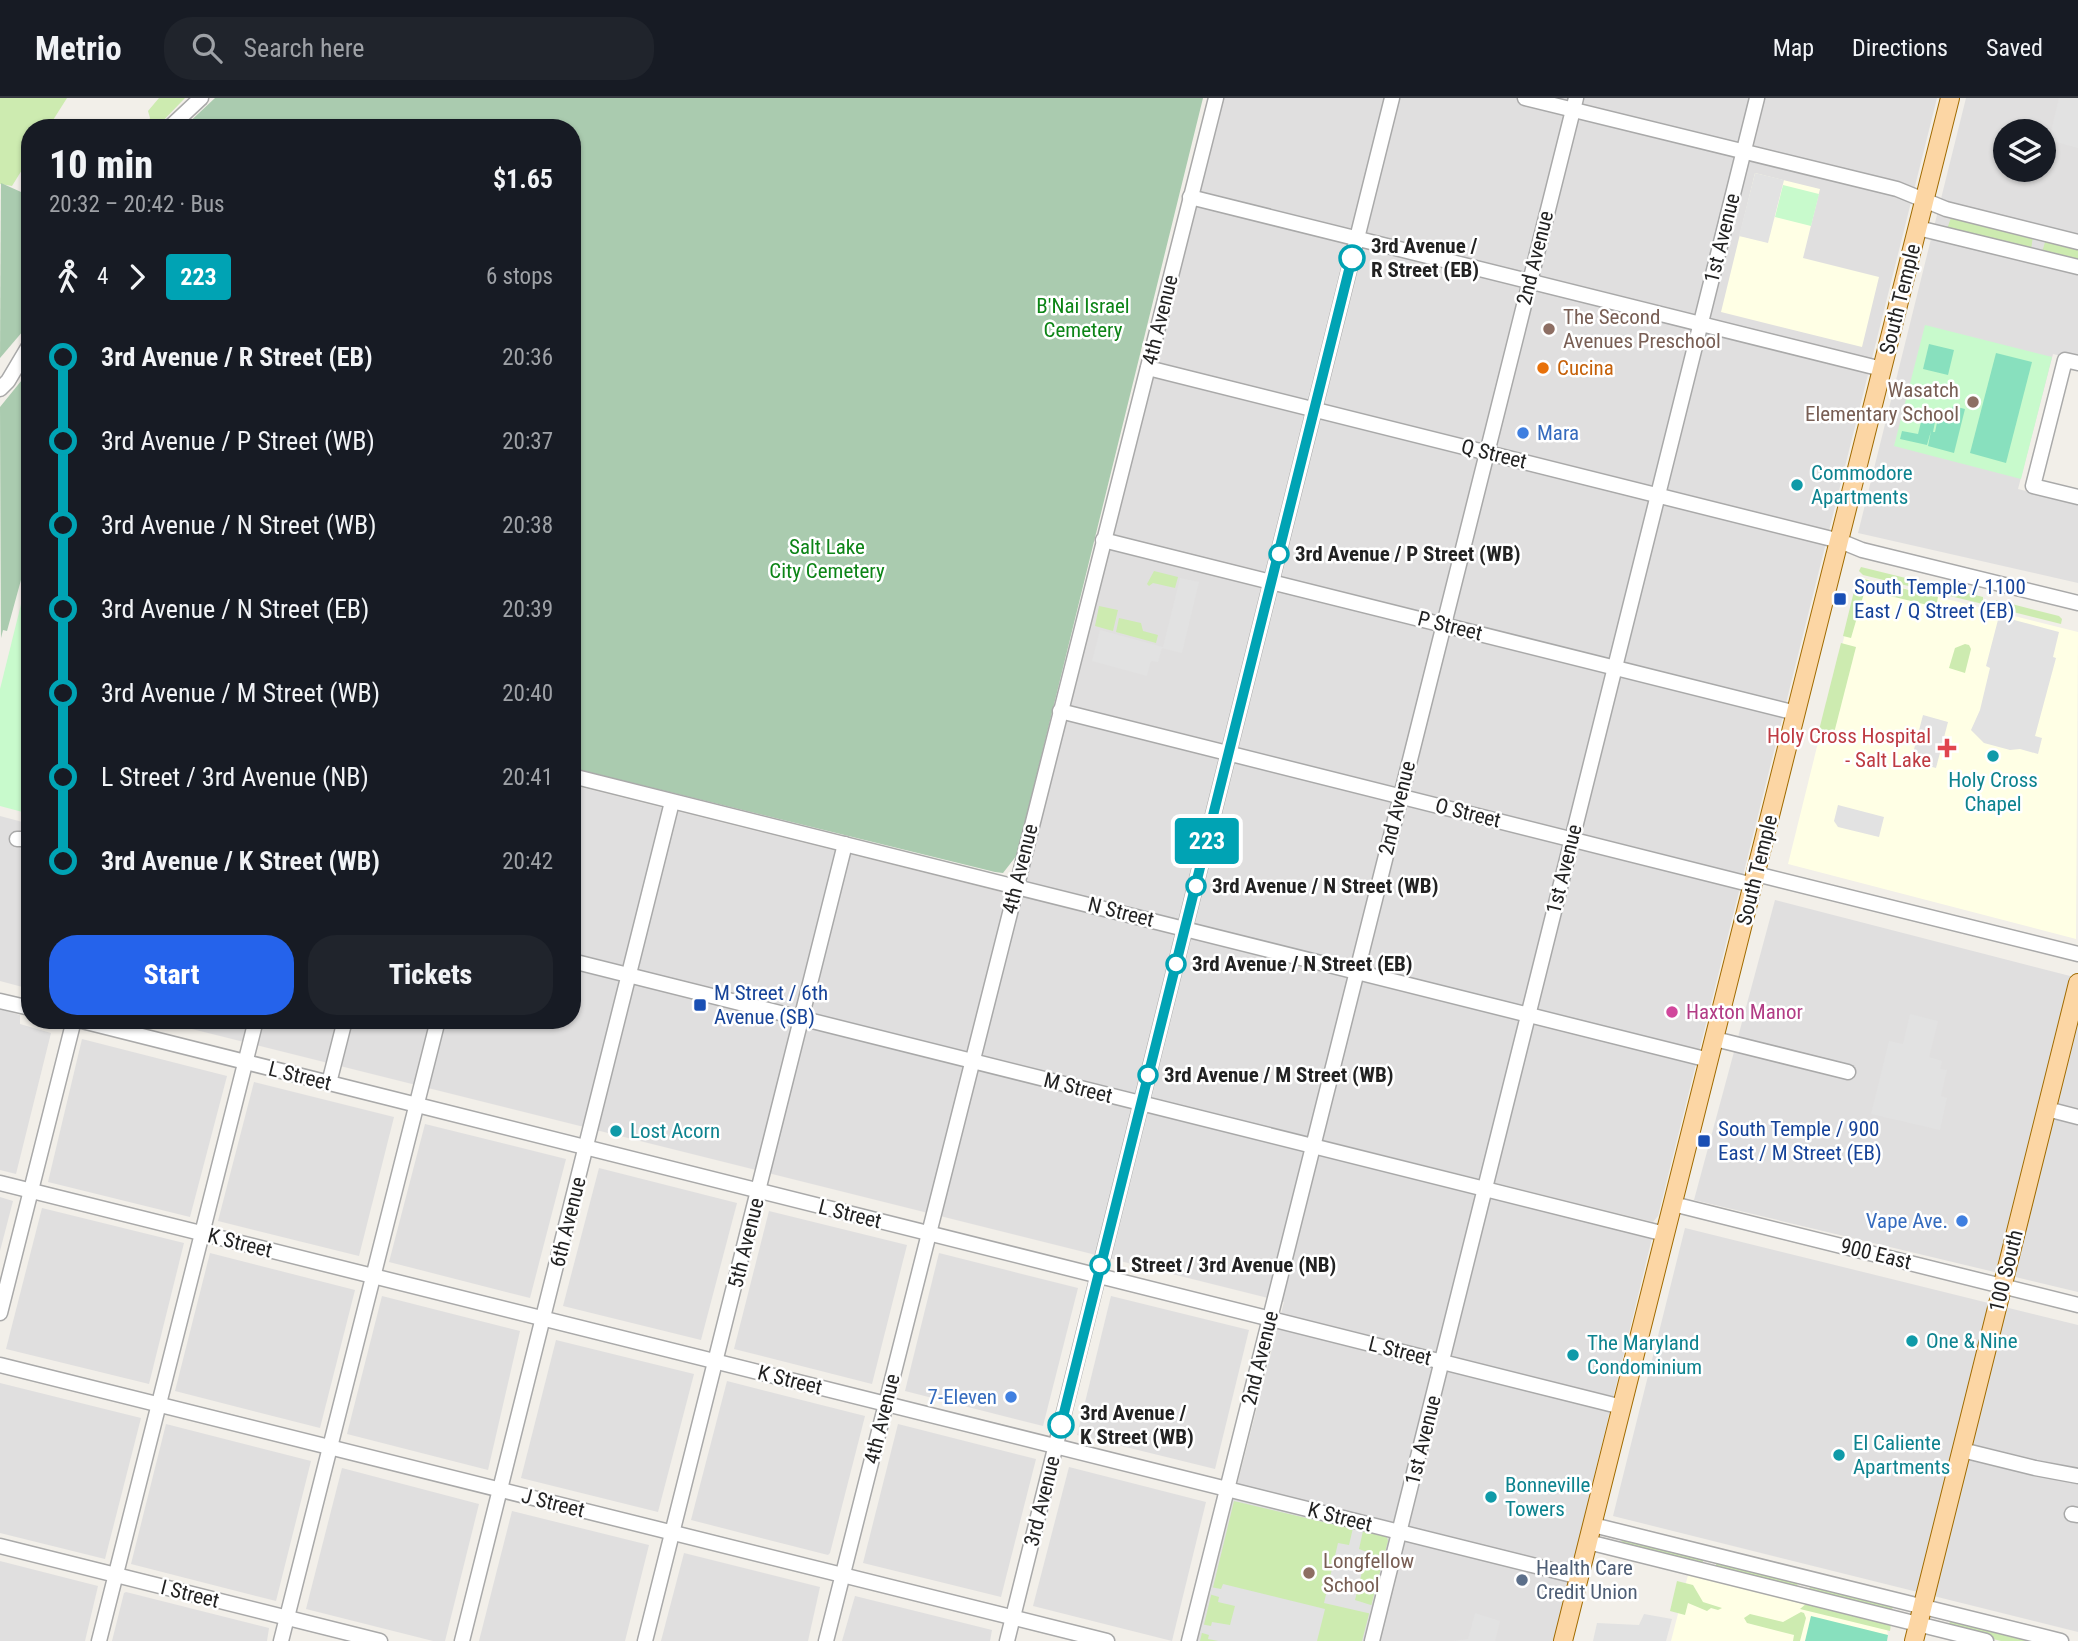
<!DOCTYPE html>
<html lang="en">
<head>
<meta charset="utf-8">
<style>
	body { margin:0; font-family:"Roboto Condensed",sans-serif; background:#20242c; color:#f1f3f6; height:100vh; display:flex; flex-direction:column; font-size:26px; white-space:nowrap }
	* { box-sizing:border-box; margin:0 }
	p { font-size:23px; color:#9ea1a6 }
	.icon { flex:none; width:38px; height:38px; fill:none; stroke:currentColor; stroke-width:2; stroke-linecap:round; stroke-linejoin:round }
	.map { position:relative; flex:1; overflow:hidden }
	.sheet { position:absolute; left:21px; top:21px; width:560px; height:910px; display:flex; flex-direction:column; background:#171b24; border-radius:28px; box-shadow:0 2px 5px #0004 }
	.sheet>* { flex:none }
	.badge { padding:0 14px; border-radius:5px; font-size:24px; line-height:46px }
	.fabs { position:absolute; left:1993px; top:21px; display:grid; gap:14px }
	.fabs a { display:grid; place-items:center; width:63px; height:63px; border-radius:50%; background:#171b24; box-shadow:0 2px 5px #0004; font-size:35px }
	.map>.badge { position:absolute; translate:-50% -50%; box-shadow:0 0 0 4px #fff }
	.legs { display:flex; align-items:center; gap:10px; height:77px; padding:0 28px; font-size:23px }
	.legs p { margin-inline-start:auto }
	.summary { display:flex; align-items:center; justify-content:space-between; height:119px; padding:0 28px }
	h1 { font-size:38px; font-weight:800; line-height:52px }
	.cta { display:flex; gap:14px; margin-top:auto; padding:14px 28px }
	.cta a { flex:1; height:80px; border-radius:28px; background:#2563eb; color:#fff; font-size:28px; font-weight:800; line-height:80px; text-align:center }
	.cta a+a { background:#20242c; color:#f1f3f6 }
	ul { padding:0 28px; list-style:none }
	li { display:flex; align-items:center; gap:24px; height:84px; font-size:26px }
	li i { display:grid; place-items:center; width:10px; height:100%; margin:0 9px; background:currentColor }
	li i::after { content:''; width:18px; height:18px; margin:-9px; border:5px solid; border-radius:50%; background:#171b24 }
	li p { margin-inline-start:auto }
	li:first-child i { background:linear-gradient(#0000 50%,currentColor 0) }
	li:last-child i { background:linear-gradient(currentColor 50%,#0000 0) }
	header { display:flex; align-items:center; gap:42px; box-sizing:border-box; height:98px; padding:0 35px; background:#171b24; border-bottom:2px solid #363941 }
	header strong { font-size:33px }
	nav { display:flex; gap:38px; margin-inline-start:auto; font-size:24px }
	.search { width:490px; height:63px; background:#20242c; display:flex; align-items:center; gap:18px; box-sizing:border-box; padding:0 24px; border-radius:28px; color:#9ea1a6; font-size:26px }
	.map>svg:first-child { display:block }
	.residential { fill:#e0dfdf; fill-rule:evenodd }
	.education { fill:#ffffe5 }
	.grass { fill:#cdebb0 }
	.cemetery { fill:#aacbaf }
	.park { fill:#c8facc }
	.pitch { fill:#88e0be }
	.parking { fill:#e2e2e2 }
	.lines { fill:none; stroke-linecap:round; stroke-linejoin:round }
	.minor-casing { stroke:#a9a9a9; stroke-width:17 }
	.major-casing { stroke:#a06b00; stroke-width:20 }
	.minor { stroke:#fff; stroke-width:14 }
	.major { stroke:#fcd6a4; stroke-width:18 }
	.line-1-casing { stroke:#fff; stroke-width:16 }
	.line-1 { stroke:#00a3b4; stroke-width:10 }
	.stop-1-dot { fill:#fff; stroke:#00a3b4; stroke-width:3.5 }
	.education-dot { fill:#8d6e63; stroke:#fff; stroke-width:2.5 }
	.food-dot { fill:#e8710a; stroke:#fff; stroke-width:2.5 }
	.shop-dot { fill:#3f7fe0; stroke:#fff; stroke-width:2.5 }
	.culture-dot { fill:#0f9aa8; stroke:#fff; stroke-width:2.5 }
	.transit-dot { fill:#1a4fb4; stroke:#fff; stroke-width:2.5 }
	.health-dot { fill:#e0444e; stroke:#fff; stroke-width:2.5 }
	.hotel-dot { fill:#d1479c; stroke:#fff; stroke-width:2.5 }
	.service-dot { fill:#5c6f8a; stroke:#fff; stroke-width:2.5 }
	.labels { text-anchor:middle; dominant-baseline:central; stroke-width:5; stroke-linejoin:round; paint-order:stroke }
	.street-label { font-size:21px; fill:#222; stroke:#fff }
	.stop-label { font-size:21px; font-weight:bold; fill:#222; stroke:#fff; text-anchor:start }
	.park-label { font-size:21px; fill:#0c8416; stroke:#fff }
	.education-label { font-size:21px; fill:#785e54; stroke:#fff; text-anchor:start }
	.food-label { font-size:21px; fill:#c56008; stroke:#fff; text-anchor:start }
	.shop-label { font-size:21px; fill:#366cbe; stroke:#fff; text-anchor:end }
	.culture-label { font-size:21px; fill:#0d838f; stroke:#fff; text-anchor:start }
	.transit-label { font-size:21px; fill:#164399; stroke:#fff; text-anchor:start }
	.health-label { font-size:21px; fill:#be3a42; stroke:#fff; text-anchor:end }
	.hotel-label { font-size:21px; fill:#b23c85; stroke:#fff; text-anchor:start }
	.service-label { font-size:21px; fill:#4e5e75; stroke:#fff; text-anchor:start }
</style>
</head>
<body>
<header>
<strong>Metrio</strong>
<div class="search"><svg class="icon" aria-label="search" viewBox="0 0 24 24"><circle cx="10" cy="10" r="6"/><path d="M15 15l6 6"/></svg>Search here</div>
<nav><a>Map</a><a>Directions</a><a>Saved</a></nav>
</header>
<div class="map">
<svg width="2078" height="1543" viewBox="0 0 2078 1543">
	<rect width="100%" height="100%" fill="#f2efe9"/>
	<g class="residential">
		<polygon points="1220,0 1937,0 1658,1118 1653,1124 572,856 572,687 1021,799"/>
		<path d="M1966,0H2078V262L2053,256L2018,391L2078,406V485L1858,435ZM2006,33H2044V72H2006Z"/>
		<polygon points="0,718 30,726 30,891 0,883"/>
		<polygon points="1775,802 2078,880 2078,1194 1694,1102"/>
		<polygon points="572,866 1654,1132 1554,1543 1197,1543 1284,1204 156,922 572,922"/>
		<polygon points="0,911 20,917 20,926 51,935 16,1076 0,1072"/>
		<polygon points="82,941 227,978 190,1119 48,1084"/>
		<polygon points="254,984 394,1019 359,1158 218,1123"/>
		<polygon points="425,1026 566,1061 530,1200 389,1164"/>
		<polygon points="599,1070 737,1105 701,1242 563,1208"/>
		<polygon points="0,1099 13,1103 0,1153"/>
		<polygon points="42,1110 184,1145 149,1286 6,1251"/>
		<polygon points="769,1113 907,1147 872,1286 734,1251"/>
		<polygon points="1685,1130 2078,1227 2078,1534 1613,1418"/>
		<polygon points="210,1155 355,1192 320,1330 175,1293"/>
		<polygon points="939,1155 1078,1190 1043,1328 905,1293"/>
		<polygon points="382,1198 520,1233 488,1372 347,1336"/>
		<polygon points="1111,1198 1249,1232 1215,1371 1077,1337"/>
		<polygon points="556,1242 694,1276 658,1414 521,1380"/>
		<polygon points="727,1283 865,1318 830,1455 828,1457 691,1422"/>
		<polygon points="0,1285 141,1320 105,1461 0,1435"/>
		<polygon points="166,1326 311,1363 276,1503 131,1466"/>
		<polygon points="898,1326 1036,1361 1001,1499 863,1465"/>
		<polygon points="1069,1369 1206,1404 1172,1543 1033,1508"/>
		<polygon points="342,1370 479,1406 445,1543 433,1543 306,1511"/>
		<polygon points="512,1413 649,1447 625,1543 479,1543"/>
		<polygon points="684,1455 820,1489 808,1543 661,1543"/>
		<polygon points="0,1463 98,1488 85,1543 0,1543"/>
		<polygon points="126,1494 269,1530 267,1543 112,1543 124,1495"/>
		<polygon points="855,1498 992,1532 990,1543 842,1543"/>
	</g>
	<g class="education">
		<polygon points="1755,75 1820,91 1803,160 1879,179 1862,249 1721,214"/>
		<polygon points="1859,479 2078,534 2076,841 1788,766"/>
		<polygon points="1688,1477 1886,1524 1888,1537 1887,1543 1671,1543"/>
	</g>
	<g class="grass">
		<polygon points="0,0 67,0 48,30 30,30 30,59 12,88 0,86"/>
		<polygon points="159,0 185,0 156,30 145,30 150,20 148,13"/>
		<polygon points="1952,117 2033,138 2031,152 1947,131"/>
		<polygon points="2046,141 2078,148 2078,167 2042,154"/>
		<polygon points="1861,469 1983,499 1983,506 1863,477 1859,473"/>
		<polygon points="1154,473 1178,479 1175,490 1153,485 1149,488 1147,486"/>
		<polygon points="1860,480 1938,499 1936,509 1865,492 1851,540 1843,538 1857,481"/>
		<polygon points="1996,502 2059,518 2062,521 2061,526 1993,509"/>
		<polygon points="1099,508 1118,512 1113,533 1095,528"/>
		<polygon points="1119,520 1141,525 1143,533 1158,537 1156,545 1116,534"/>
		<polygon points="1841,545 1856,549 1832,643 1817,640"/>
		<polygon points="1965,546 1969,547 1971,551 1965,575 1949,570 1955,550"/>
		<polygon points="1234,1403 1387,1439 1388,1443 1362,1543 1200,1543"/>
		<polygon points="1622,1441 1704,1460 1702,1467 1621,1447"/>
		<polygon points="1716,1464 1798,1483 1797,1489 1716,1471"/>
		<polygon points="1677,1483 1693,1487 1703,1504 1722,1510 1718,1512 1711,1510 1707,1513 1688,1505 1685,1517 1670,1513"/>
		<polygon points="1811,1487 1893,1508 1892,1513 1809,1492"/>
		<polygon points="1807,1505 1891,1526 1890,1533 1800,1511"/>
		<polygon points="1801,1514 1804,1515 1806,1520 1800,1543 1793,1543 1794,1537 1747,1525 1744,1520 1750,1516 1783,1524"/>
		<polygon points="1950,1522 2029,1540 2031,1543 2001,1543 1953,1531 1949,1528"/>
	</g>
	<g class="cemetery">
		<polygon points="215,0 1203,0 1017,757 1003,775 995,774 572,670 572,30 183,30"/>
		<polygon points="1,85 30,98 30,214 23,233 0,260"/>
		<polygon points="30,272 30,449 7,533 3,532 1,540 0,309"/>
	</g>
	<g class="park">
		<polygon points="1783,87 1819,96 1811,128 1775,119"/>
		<polygon points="1925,227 2052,259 2021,381 1894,348"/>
		<polygon points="30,470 30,716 0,708 0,591"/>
	</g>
	<g class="pitch">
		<polygon points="1929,246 1954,252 1948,277 1923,271"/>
		<polygon points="1996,255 2032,264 2006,365 1970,355"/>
		<polygon points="1953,308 1965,311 1954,355 1928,348 1931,333 1927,347 1900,341 1902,333 1918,336 1923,316 1936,319 1933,334 1935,334 1938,320 1949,322"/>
		<polygon points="1811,1518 1888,1537 1887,1543 1805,1543"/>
	</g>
	<g class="parking">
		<polygon points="2059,0 2078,0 2078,50 2049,42"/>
		<polygon points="1755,75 1784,82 1768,145 1739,138"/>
		<polygon points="1180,480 1199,484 1182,555 1162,550 1158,564 1151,563 1147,578 1092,563 1100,532 1163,549"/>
		<polygon points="1999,518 2059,534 2053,559 2056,560 2035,638 2042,640 2038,656 2020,651 2010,652 1984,645 1971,632 1980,612 1990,570 1986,568"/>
		<polygon points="1923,617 1948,624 1936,670 1911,663"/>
		<polygon points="1838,707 1884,719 1879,739 1838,729 1834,723"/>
		<polygon points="1910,916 1938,923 1929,959 1942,963 1940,971 1947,972 1941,998 1947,1000 1940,1032 1871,1016 1889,943 1903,946"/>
		<polygon points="1353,1430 1363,1433 1359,1451 1367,1454 1355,1502 1374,1508 1372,1516 1324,1505 1338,1445 1349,1447"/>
		<polygon points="1223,1486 1325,1511 1317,1543 1218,1543 1208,1541 1209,1537 1199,1534 1201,1526 1211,1528 1212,1524 1230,1527 1235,1508 1218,1504 1219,1499 1209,1496 1211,1489 1221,1491"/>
		<polygon points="1475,1515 1500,1523 1495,1543 1454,1543 1468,1541"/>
		<polygon points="1644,1516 1672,1521 1666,1543 1593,1543 1597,1525 1639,1527"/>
	</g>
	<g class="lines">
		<g class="minor-casing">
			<g id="minor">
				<polyline points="1525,0 1897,91 1946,111 2078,144"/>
				<polyline points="169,30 201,0"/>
				<polyline points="1190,99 1882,271"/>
				<polyline points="1918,130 2078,169"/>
				<polyline points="2078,265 2065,262 2033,388 2078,399"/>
				<polyline points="1148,270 1840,443 1862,452 2078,505"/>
				<polyline points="0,291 8,283 30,246"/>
				<polyline points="1103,442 1796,615"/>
				<polyline points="1060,613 1753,787"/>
				<polyline points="572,678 1709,962"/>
				<polyline points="17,741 30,741"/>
				<polyline points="1756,776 2078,856"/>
				<polyline points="572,863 1665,1136"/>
				<polyline points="0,903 30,910"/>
				<polyline points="78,922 1622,1309"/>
				<polyline points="1715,941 1848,974"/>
				<polyline points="329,985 345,922"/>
				<polyline points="2047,1011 2078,1019"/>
				<polyline points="0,1085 1580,1479"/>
				<polyline points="1673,1106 2078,1207"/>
				<polyline points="0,1215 74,922"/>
				<polyline points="0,1267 1107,1543"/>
				<polyline points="1962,1352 2035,1370 2078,1378"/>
				<polyline points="2072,1416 2078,1417"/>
				<polyline points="1593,1427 2061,1543"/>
				<polyline points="1588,1444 1986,1543"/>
				<polyline points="0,1448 380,1543"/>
				<polyline points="99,1543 256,922"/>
				<polyline points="281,1543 438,922"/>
				<polyline points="462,1543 672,704"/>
				<polyline points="645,1543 845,746"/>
				<polyline points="826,1543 1216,0"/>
				<polyline points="1007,1543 1392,0"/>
				<polyline points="1189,1543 1576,0"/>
				<polyline points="1372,1543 1757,0"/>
			</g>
		</g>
		<g class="major-casing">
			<g id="major">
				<polyline points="1563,1543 1950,0"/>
				<polyline points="1914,1543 2078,885"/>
			</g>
		</g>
		<use href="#minor" class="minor"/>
		<use href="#major" class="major"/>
	</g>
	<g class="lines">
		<g class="line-1-casing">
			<polyline id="line-1" points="1061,1327 1352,160"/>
		</g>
		<use href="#line-1" class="line-1"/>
	</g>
	<g class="stop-1-dot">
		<circle cx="1352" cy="160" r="12"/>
		<circle cx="1279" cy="456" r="9"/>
		<circle cx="1196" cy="788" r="9"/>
		<circle cx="1176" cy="866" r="9"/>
		<circle cx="1148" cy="977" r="9"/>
		<circle cx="1100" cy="1167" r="9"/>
		<circle cx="1061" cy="1327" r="12"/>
	</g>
	<g class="education-dot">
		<circle cx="1549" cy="231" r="7"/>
		<circle cx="1973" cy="304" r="7"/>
		<circle cx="1309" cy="1475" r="7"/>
	</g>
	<circle class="food-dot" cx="1543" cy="270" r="7"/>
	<g class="shop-dot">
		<circle cx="1523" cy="335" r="7"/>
		<circle cx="1962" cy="1123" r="7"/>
		<circle cx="1011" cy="1299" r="7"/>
	</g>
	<g class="culture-dot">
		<circle cx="1797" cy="387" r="7"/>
		<circle cx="1993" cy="658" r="7"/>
		<circle cx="616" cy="1033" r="7"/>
		<circle cx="1912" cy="1243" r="7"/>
		<circle cx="1573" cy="1257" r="7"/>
		<circle cx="1839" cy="1357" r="7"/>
		<circle cx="1491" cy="1399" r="7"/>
	</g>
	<g class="transit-dot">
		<rect x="1833" y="494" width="14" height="14" rx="3.5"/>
		<rect x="693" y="900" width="14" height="14" rx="3.5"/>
		<rect x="1697" y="1036" width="14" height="14" rx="3.5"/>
	</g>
	<path class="health-dot" d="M1943.5 639.5h7v7h7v7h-7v7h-7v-7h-7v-7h7z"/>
	<circle class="hotel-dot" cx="1672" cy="914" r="7"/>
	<circle class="service-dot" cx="1522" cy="1482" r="7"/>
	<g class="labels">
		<g class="street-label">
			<text transform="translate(1722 140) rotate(-76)">1st Avenue</text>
			<text transform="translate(1535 160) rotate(-76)">2nd Avenue</text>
			<text transform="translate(1900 201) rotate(-76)">South Temple</text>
			<text transform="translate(1160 222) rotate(-76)">4th Avenue</text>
			<text transform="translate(1494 356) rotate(14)">Q Street</text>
			<text transform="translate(1450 528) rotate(14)">P Street</text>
			<text transform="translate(1397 710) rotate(-76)">2nd Avenue</text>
			<text transform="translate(1468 715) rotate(14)">O Street</text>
			<text transform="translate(1020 771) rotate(-76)">4th Avenue</text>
			<text transform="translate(1564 771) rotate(-76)">1st Avenue</text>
			<text transform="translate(1757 772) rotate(-76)">South Temple</text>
			<text transform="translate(1121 814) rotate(14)">N Street</text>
			<text transform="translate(300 978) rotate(14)">L Street</text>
			<text transform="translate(1078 990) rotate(14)">M Street</text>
			<text transform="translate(850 1116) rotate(14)">L Street</text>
			<text transform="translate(568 1124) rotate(-76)">6th Avenue</text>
			<text transform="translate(240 1145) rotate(14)">K Street</text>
			<text transform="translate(746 1145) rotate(-76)">5th Avenue</text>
			<text transform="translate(1876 1156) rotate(14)">900 East</text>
			<text transform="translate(2006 1173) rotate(-76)">100 South</text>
			<text transform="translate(1400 1253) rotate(14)">L Street</text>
			<text transform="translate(1260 1260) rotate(-76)">2nd Avenue</text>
			<text transform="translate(790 1282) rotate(14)">K Street</text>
			<text transform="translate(882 1321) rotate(-76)">4th Avenue</text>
			<text transform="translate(1423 1342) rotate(-76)">1st Avenue</text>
			<text transform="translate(1042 1403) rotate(-76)">3rd Avenue</text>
			<text transform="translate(553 1405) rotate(14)">J Street</text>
			<text transform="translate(1340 1419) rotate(14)">K Street</text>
			<text transform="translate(190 1496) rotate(14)">I Street</text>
		</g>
		<g class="stop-label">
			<text x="1371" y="148">3rd Avenue /<tspan x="1371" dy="24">R Street (EB)</tspan></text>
			<text x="1295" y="456">3rd Avenue / P Street (WB)</text>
			<text x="1212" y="788">3rd Avenue / N Street (WB)</text>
			<text x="1192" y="866">3rd Avenue / N Street (EB)</text>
			<text x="1164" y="977">3rd Avenue / M Street (WB)</text>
			<text x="1116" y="1167">L Street / 3rd Avenue (NB)</text>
			<text x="1080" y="1315">3rd Avenue /<tspan x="1080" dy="24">K Street (WB)</tspan></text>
		</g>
		<g class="park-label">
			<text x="1083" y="208">B'Nai Israel<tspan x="1083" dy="24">Cemetery</tspan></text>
			<text x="827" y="449">Salt Lake<tspan x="827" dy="24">City Cemetery</tspan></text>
		</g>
		<g class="education-label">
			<text x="1563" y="219">The Second<tspan x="1563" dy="24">Avenues Preschool</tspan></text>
			<text x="1959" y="292" text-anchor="end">Wasatch<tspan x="1959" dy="24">Elementary School</tspan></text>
			<text x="1323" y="1463">Longfellow<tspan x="1323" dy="24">School</tspan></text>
		</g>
		<g class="food-label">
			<text x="1557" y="270">Cucina</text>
		</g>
		<g class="shop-label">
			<text x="1537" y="335" text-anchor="start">Mara</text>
			<text x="1948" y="1123">Vape Ave.</text>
			<text x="997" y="1299">7-Eleven</text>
		</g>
		<g class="culture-label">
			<text x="1811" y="375">Commodore<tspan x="1811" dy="24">Apartments</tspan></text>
			<text x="1993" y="682" text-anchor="middle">Holy Cross<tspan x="1993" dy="24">Chapel</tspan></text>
			<text x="630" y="1033">Lost Acorn</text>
			<text x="1926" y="1243">One &amp; Nine</text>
			<text x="1587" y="1245">The Maryland<tspan x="1587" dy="24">Condominium</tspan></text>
			<text x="1853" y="1345">El Caliente<tspan x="1853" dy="24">Apartments</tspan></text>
			<text x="1505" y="1387">Bonneville<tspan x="1505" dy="24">Towers</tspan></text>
		</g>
		<g class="transit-label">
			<text x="1854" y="489">South Temple / 1100<tspan x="1854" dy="24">East / Q Street (EB)</tspan></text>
			<text x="714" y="895">M Street / 6th<tspan x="714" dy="24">Avenue (SB)</tspan></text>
			<text x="1718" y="1031">South Temple / 900<tspan x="1718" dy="24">East / M Street (EB)</tspan></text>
		</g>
		<g class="health-label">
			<text x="1931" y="638">Holy Cross Hospital<tspan x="1931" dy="24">- Salt Lake</tspan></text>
		</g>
		<g class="hotel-label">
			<text x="1686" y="914">Haxton Manor</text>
		</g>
		<g class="service-label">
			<text x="1536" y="1470">Health Care<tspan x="1536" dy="24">Credit Union</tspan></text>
		</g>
	</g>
</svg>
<div class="fabs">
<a><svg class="icon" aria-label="layers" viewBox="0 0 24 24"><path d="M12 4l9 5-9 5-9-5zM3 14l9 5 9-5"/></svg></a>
</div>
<b class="badge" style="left:1207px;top:743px;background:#00a3b4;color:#fff">223</b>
<section class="sheet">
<div class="summary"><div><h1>10 min</h1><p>20:32 – 20:42 · Bus</p></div><b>$1.65</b></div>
<div class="legs"><svg class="icon" aria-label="walk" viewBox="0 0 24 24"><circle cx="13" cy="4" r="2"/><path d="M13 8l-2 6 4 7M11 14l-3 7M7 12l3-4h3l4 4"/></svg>4<svg class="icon" aria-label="forward" viewBox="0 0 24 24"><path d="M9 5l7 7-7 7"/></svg><b class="badge" style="background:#00a3b4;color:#fff">223</b><p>6 stops</p></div>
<ul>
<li><i style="color:#00a3b4"></i><b>3rd Avenue / R Street (EB)</b><p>20:36</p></li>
<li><i style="color:#00a3b4"></i><span>3rd Avenue / P Street (WB)</span><p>20:37</p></li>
<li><i style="color:#00a3b4"></i><span>3rd Avenue / N Street (WB)</span><p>20:38</p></li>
<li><i style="color:#00a3b4"></i><span>3rd Avenue / N Street (EB)</span><p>20:39</p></li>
<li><i style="color:#00a3b4"></i><span>3rd Avenue / M Street (WB)</span><p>20:40</p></li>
<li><i style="color:#00a3b4"></i><span>L Street / 3rd Avenue (NB)</span><p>20:41</p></li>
<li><i style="color:#00a3b4"></i><b>3rd Avenue / K Street (WB)</b><p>20:42</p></li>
</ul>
<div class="cta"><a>Start</a><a>Tickets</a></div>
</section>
</div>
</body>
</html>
